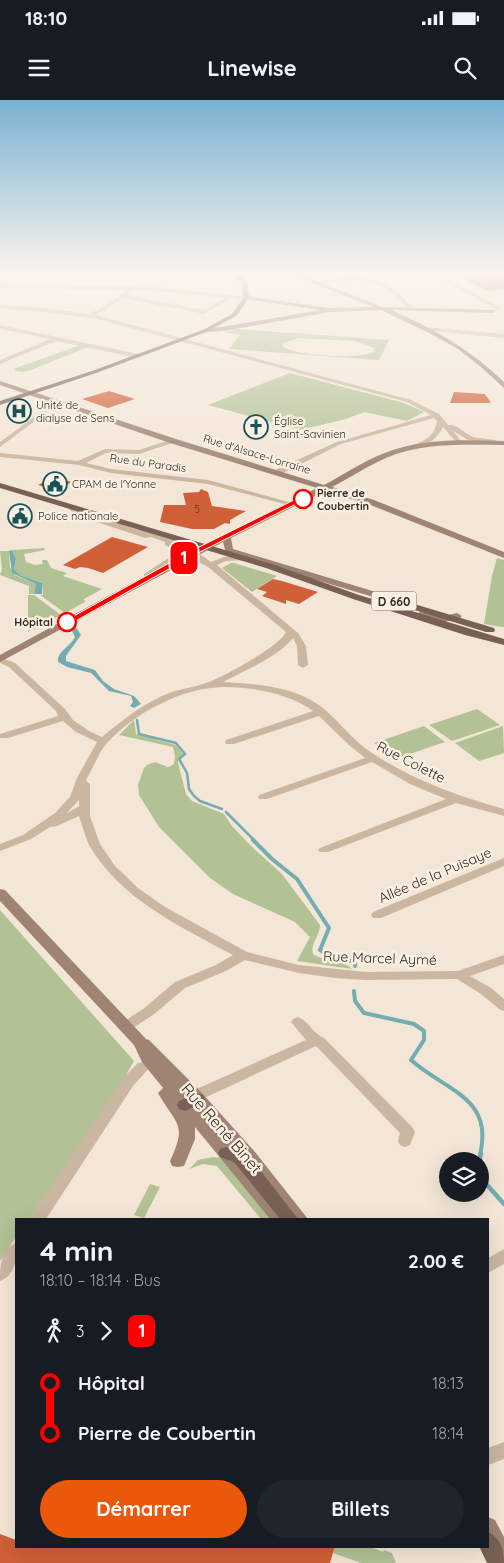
<!DOCTYPE html>
<html lang="fr">
<head>
<meta charset="utf-8">
<style>
	body { margin:0; font-family:Quicksand,sans-serif; background:#20242c; color:#f1f3f6; height:100vh; display:flex; flex-direction:column; font-size:19px; white-space:nowrap }
	* { box-sizing:border-box; margin:0 }
	p { font-size:16px; color:#9ea1a6 }
	.icon { flex:none; width:28px; height:28px; fill:none; stroke:currentColor; stroke-width:2; stroke-linecap:round; stroke-linejoin:round }
	.map { position:relative; flex:1; overflow:hidden }
	.side { position:absolute; left:15px; top:1118px; width:474px; height:330px; display:flex; flex-direction:column; background:#171b24; border-radius:0px; box-shadow:0 5px 20px #0002 }
	.side>* { flex:none }
	.badge { padding:0 10px; border-radius:8px; font-size:18px; line-height:32px }
	.controls { position:absolute; left:439px; top:1052px; display:grid; gap:10px }
	.controls a { display:grid; place-items:center; width:50px; height:50px; border-radius:50%; background:#171b24; box-shadow:0 5px 20px #0002; font-size:25px }
	.map>.badge { position:absolute; translate:-50% -50%; box-shadow:0 0 0 2px #fff }
	.legs { display:flex; align-items:center; gap:8px; height:55px; padding:0 25px; font-size:16px }
	.legs p { margin-inline-start:auto }
	.summary { display:flex; align-items:center; justify-content:space-between; height:85px; padding:0 25px }
	h1 { font-size:28px; font-weight:700; line-height:38px }
	.cta { display:flex; gap:10px; margin-top:auto; padding:10px 25px }
	.cta a { flex:1; height:58px; border-radius:30px; background:#ea580c; color:#fff; font-size:20px; font-weight:700; line-height:58px; text-align:center }
	.cta a+a { background:#20242c; color:#f1f3f6 }
	ul { padding:0 25px; list-style:none }
	li { display:flex; align-items:center; gap:18px; height:50px; font-size:19px }
	li i { display:grid; place-items:center; width:8px; height:100%; margin:0 6px; background:currentColor }
	li i::after { content:''; width:12px; height:12px; margin:-6px; border:4px solid; border-radius:50%; background:#171b24 }
	li p { margin-inline-start:auto }
	li:first-child i { background:linear-gradient(#0000 50%,currentColor 0) }
	li:last-child i { background:linear-gradient(currentColor 50%,#0000 0) }
	.status { display:flex; justify-content:space-between; align-items:center; height:35px; padding:0 25px; background:#171b24; direction:ltr }
	.status svg { height:14px; fill:currentColor }
	header { display:flex; justify-content:space-between; align-items:center; height:65px; padding:0 25px; background:#171b24; font-size:22px; font-weight:700 }
	.map>svg:first-child { display:block }
	.green { fill:#b2c295; fill-rule:evenodd }
	.water { fill:#73adb2 }
	.lines { fill:none; stroke-linecap:round; stroke-linejoin:round }
	.stream-far2 { stroke:#73adb2; stroke-width:2.5 }
	.stream-far1 { stroke:#73adb2; stroke-width:4 }
	.stream { stroke:#73adb2; stroke-width:4.5 }
	.building { fill:#d06037 }
	.street { fill:#cbb6a1; fill-rule:evenodd }
	.secondary { fill:#9f8473; fill-rule:evenodd }
	.primary { fill:#786154; fill-rule:evenodd }
	.line-1 { fill:#f00; stroke:#fff }
	.stop-1-dot { fill:#fff; stroke:#f00; stroke-width:2.5 }
	.labels { text-anchor:middle; dominant-baseline:central; stroke-width:5; stroke-linejoin:round; paint-order:stroke }
	.far-poi-label { font-size:11px; fill:#352a25; stroke:#faf0e2; text-anchor:start }
	.far-street-label { font-size:11px; fill:#352a25; stroke:#faf0e2 }
	.far-stop-label { font-size:11px; font-weight:bold; fill:#352a25; stroke:#faf0e2; text-anchor:start }
	.number-label { font-size:11px; fill:#5c382a }
	.shield { fill:#faf0e2; stroke:#70655e; stroke-width:1 }
	.shield-label { font-size:12px; font-weight:bold; fill:#352a25 }
	.street-label { font-size:14px; fill:#352a25; stroke:#faf0e2 }
	.near-street-label { font-size:16px; fill:#352a25; stroke:#faf0e2 }
</style>
</head>
<body>
<div class="status"><b>18:10</b><svg viewBox="0 0 49 12"><path d="M0 12V9h3v3zM5 12V6h3v6zM10 12V3h3v9zM15 12V0h3v12zM26 1h20v11H26zM47 4h2v5h-2z"/></svg></div>
<header><svg class="icon" aria-label="menu" viewBox="0 0 24 24"><path d="M4 6h16M4 12h16M4 18h16"/></svg>Linewise<svg class="icon" aria-label="search" viewBox="0 0 24 24"><circle cx="10" cy="10" r="6"/><path d="M15 15l6 6"/></svg></header>
<div class="map">
<svg width="504" height="1463" viewBox="0 0 504 1463">
	<rect width="100%" height="100%" fill="#f3e6d6"/>
	<g class="green">
		<path d="M238,229L389,240L379,260L229,249L240,235L224,232ZM299,238L355,241L375,248L372,253C352,259 300,256 283,247V243Z"/>
		<polygon points="81,245 88,247 31,270 24,272 13,271 16,270 13,269"/>
		<polygon points="290,273 404,303 424,312 407,321 364,312 346,319 300,330 208,305"/>
		<polygon points="44,448 45,450 24,454 26,462 35,465 43,464 42,460 47,460 51,468 67,473 63,476 102,489 84,499 85,502 65,513 40,495 43,495 42,483 20,475 14,469 16,459 12,450"/>
		<polygon points="0,451 9,451 10,467 15,475 36,484 34,494 29,494 29,486 0,475 2,469"/>
		<polygon points="497,458 504,460 504,527 502,527 484,524 492,476"/>
		<polygon points="231,463 234,463 277,476 252,492 222,468"/>
		<polygon points="28,495 34,495 61,515 42,525 39,524 33,527 36,528 28,532"/>
		<polygon points="477,609 500,625 452,641 429,625"/>
		<path d="M134,620L136,634L172,644L176,645L183,654L178,658V663L186,694L192,701L224,714L232,726L250,745L282,774L320,825C320,836 310,843 313,854C325,862 342,859 352,869L297,861L310,837L295,822L233,794L210,778L159,727L139,695L138,685L144,668L147,665L155,662L168,667L174,664L175,656L173,647L119,635Z"/>
		<polygon points="424,626 445,642 395,659 374,643"/>
		<polygon points="503,626 504,653 479,661 455,643"/>
		<polygon points="0,810 134,961 116,993 29,1119 16,1119 16,1137 0,1161"/>
		<polygon points="213,1057 223,1058 274,1119 261,1119 217,1066 203,1064 189,1069 198,1060"/>
		<polygon points="150,1084 160,1087 144,1118 134,1115"/>
		<polygon points="335,1446 368,1446 383,1452 384,1450 392,1453 396,1463 361,1463 333,1453"/>
	</g>
	<g class="water">
		<polygon points="12,450 16,459 14,469 20,475 42,483 42,494 34,494 36,484 12,473 9,451"/>
		<path d="M75,526L81,535L66,556V561L95,570L103,581L114,589L134,596L141,604L134,608L130,606L133,602L131,596L109,591L91,573L67,567L58,562C57,551 70,547 75,537L71,529Z"/>
	</g>
	<g class="lines">
		<g class="stream-far2">
			<polyline points="137,620 139,634 176,643 185,654 179,659 187,673 189,689 194,696 200,701 222,709"/>
			<polyline points="226,712 255,741"/>
		</g>
		<g class="stream-far1">
			<polyline points="253,740 272,759 297,779 329,828 320,850 328,855 355,862 355,866"/>
			<path d="M354,891L355,901L364,913L414,924L424,931V940L411,960C447,992 494,997 480,1055"/>
		</g>
		<g class="stream">
			<polyline points="479,1061 481,1054"/>
			<polyline points="480,1077 504,1104"/>
		</g>
	</g>
	<g class="building">
		<polygon points="452,173 504,173 504,189 488,191"/>
		<polygon points="109,291 135,299 108,308 82,299"/>
		<polygon points="454,292 485,294 491,303 450,303"/>
		<polygon points="54,377 59,379 72,382 55,390 38,385"/>
		<polygon points="201,389 208,392 212,406 246,411 230,420 230,424 225,423 214,429 192,429 160,422 164,405 186,405 183,393 199,392"/>
		<polygon points="112,437 148,447 103,473 88,468 80,467 75,469 63,465"/>
		<polygon points="273,479 282,481 318,492 299,504 286,500 286,504 262,496 267,492 257,489"/>
		<polygon points="0,1434 16,1440 16,1446 335,1446 330,1463 0,1463"/>
	</g>
	<g class="lines">
		<g class="street">
			<polygon points="430,173 436,173 502,209 497,210"/>
			<path d="M347,176C373,175 397,187 413,208L408,209C382,175 355,177 317,185L314,183Z"/>
			<path d="M0,184L156,187L248,197L246,200L232,198L204,214L123,198L96,215L411,300L439,314L448,325C457,324 463,332 471,336C479,340 491,337 499,342L496,344L468,340L453,331L461,341L456,342L443,327C438,338 426,348 414,347V345C426,340 435,335 437,321L434,318L341,344L281,374H275V370L337,342L431,315L407,302L97,219L44,212L0,209V205L44,208L89,214L107,205L127,190L0,188ZM131,190L156,191L225,198L204,210L127,195Z"/>
			<polygon points="0,225 138,254 141,256 138,258 56,241 0,264 0,260 50,239 0,229"/>
			<polygon points="425,227 504,234 504,238 423,230"/>
			<polygon points="54,302 59,303 0,347 0,342"/>
			<polygon points="173,339 175,340 175,342 139,354 106,353 86,363 111,369 208,380 296,404 292,406 208,384 111,373 79,365 0,357 0,353 78,361 105,349 139,350"/>
			<path d="M69,405H75L82,411L138,430V427H144L154,433L182,442L211,462L224,457L244,456V460L226,461L217,465L298,533L306,546L308,565L303,568L298,565L297,546L293,538C278,557 244,571 223,582C258,584 296,586 324,609C341,623 353,641 372,653C413,680 457,696 504,709V716L456,703L328,752H320L318,750L320,748L446,699L410,684L372,662L267,699H259L258,697L259,695L365,658L349,645L319,616L234,644H226L225,642L226,640L313,611C289,593 242,584 211,588C175,592 133,615 108,642C99,651 94,667 87,678L86,681L90,684V716L100,744L115,766L138,788L165,807L247,852L299,865L365,872L458,871L504,855V864L470,876L491,888L504,899V911L499,909L481,894L457,879L365,880L335,878L299,873L245,860L226,871L185,888L153,915L130,930H120L118,927L120,924L143,909L175,882L216,865L233,855C181,827 120,799 89,745C85,736 82,725 79,716L57,726L50,727L31,739L0,751V744L23,735L55,713L70,697L77,678L97,642L76,632L63,621L8,638H0V634L58,616L56,611L9,567L0,563V557L15,563L65,609L73,620L89,631L102,637C121,621 139,607 162,596C176,589 192,588 206,583C222,578 280,546 286,532L208,467L197,461L180,447V458L150,478H144V474L173,455L172,449L165,445V442L151,437L145,438L76,415L69,409ZM79,699V706L66,714L79,700Z"/>
			<polygon points="504,758 504,766 381,818 373,818 371,815 373,812"/>
			<path d="M298,917C309,921 313,934 324,938L413,1028L415,1032L410,1045L405,1047L400,1045L398,1041L400,1033L316,946L200,1000L195,1001L190,1000L188,996L190,992L306,940L291,922L293,919Z"/>
			<polygon points="143,962 148,963 150,967 133,986 46,1119 29,1119 123,978 138,963"/>
			<path d="M16,1143C17,1157 16,1175 0,1181C0,1167 0,1149 16,1143Z"/>
			<polygon points="504,1149 504,1164 488,1173 488,1158"/>
			<polygon points="504,1342 504,1359 488,1365 488,1348"/>
		</g>
		<g class="secondary">
			<path d="M288,173H295L383,207L496,210L494,213L391,210C433,228 471,250 504,282V288L481,267L458,249L431,234L381,210L330,212L224,231L207,232L204,230L320,210L244,199L246,196L329,208L373,207Z"/>
			<path d="M0,281L176,339L324,385C343,375 362,362 382,354C422,338 462,340 504,341V345C464,345 423,342 386,358C367,366 350,378 332,387L374,400L504,452V458L368,404L325,391L231,438L233,449L386,495V499H380L226,453L223,442L0,562V555L189,452L317,388L170,343L0,285Z"/>
			<polygon points="420,512 444,516 457,513 462,516 460,518 444,522 417,517 415,515"/>
			<path d="M0,789L5,790L146,939L149,940L201,992L255,1052L308,1119H290L286,1114L288,1119H270L195,1027V1039L184,1066L178,1067L172,1066L170,1061C188,1023 176,1025 158,993L163,988L142,962L134,945L0,801Z"/>
			<polygon points="488,1417 495,1420 504,1437 504,1463 495,1463 486,1446"/>
		</g>
		<g class="primary">
			<polygon points="230,173 236,173 247,181 249,198 236,216 209,231 96,273 0,305 0,301 92,271 205,229 232,214 243,198 241,182"/>
			<polygon points="0,383 272,464 359,495 504,539 504,545 465,535 353,499 266,468 0,388"/>
			<polygon points="411,503 494,528 495,530 494,532 486,532 408,508 406,506"/>
			<polygon points="197,993 203,995 205,999 203,1003 185,1011 179,1009 177,1005 179,1001"/>
			<polygon points="226,1047 246,1052 298,1119 280,1119 234,1062 220,1057 218,1053 220,1049"/>
			<path d="M488,1432C501,1438 504,1450 504,1463H487L479,1446H488Z"/>
		</g>
	</g>
	<linearGradient id="sky" x2="0" y2="1"><stop stop-color="#79b1d2"/><stop offset="0.46" stop-color="#faf4ed"/><stop offset="1" stop-color="#faf4ed" stop-opacity="0"/></linearGradient>
	<rect width="504" height="377" fill="url(#sky)"/>
	<polygon class="line-1" points="300,397 306,399 194,455 70,524 63,522 189,452"/>
	<defs>
		<g id="hospital-ring" transform="scale(1.25)"><circle r="9.5" fill="#faf0e2" stroke="#175359" stroke-width="1.5"/><path d="M-5-5h3v3.5h4V-5h3V5h-3V1.5h-4V5h-3Z" fill="#175359"/></g>
		<g id="church-ring" transform="scale(1.25)"><circle r="9.5" fill="#faf0e2" stroke="#175359" stroke-width="1.5"/><path d="M-1.2-6h2.4v3.5h3.3v2.4h-3.3V6h-2.4V-.1h-3.3v-2.4h3.3Z" fill="#175359"/></g>
		<g id="civic-ring" transform="scale(1.25)"><circle r="9.5" fill="#faf0e2" stroke="#175359" stroke-width="1.5"/><path d="M-.6-6.5H3V-4.5H.6V-3L4-1V1h2V6H-6V1h2V-1L-.6-3ZM-1.2 2.5V6h2.4V2.5Z" fill="#175359"/></g>
	</defs>
	<g fill-rule="evenodd">
		<use href="#hospital-ring" x="19" y="311"/>
		<use href="#church-ring" x="256" y="327"/>
		<use href="#civic-ring" x="55" y="384"/>
		<use href="#civic-ring" x="20" y="416"/>
	</g>
	<g class="stop-1-dot">
		<circle cx="303" cy="399" r="9"/>
		<circle cx="67" cy="522" r="9"/>
	</g>
	<g class="labels">
		<g class="far-poi-label">
			<text x="36" y="305">Unité de<tspan x="36" dy="13">dialyse de Sens</tspan></text>
			<text x="274" y="321">Église<tspan x="274" dy="13">Saint-Savinien</tspan></text>
			<text x="72" y="384">CPAM de l'Yonne</text>
			<text x="38" y="416">Police nationale</text>
		</g>
		<g class="far-street-label">
			<text transform="translate(257 354) rotate(17)">Rue d'Alsace-Lorraine</text>
			<text transform="translate(148 363) rotate(8)">Rue du Paradis</text>
		</g>
		<g class="far-stop-label">
			<text x="317" y="393">Pierre de<tspan x="317" dy="13">Coubertin</tspan></text>
			<text x="53" y="522" text-anchor="end">Hôpital</text>
		</g>
		<g class="number-label">
			<text x="197" y="409">5</text>
		</g>
		<rect class="shield" x="371.5" y="491.5" width="45" height="19" rx="4"/>
		<g class="shield-label">
			<text x="394" y="501">D 660</text>
		</g>
		<g class="street-label">
			<text transform="translate(411 662) rotate(27)">Rue Colette</text>
			<text transform="translate(435 775) rotate(-23)">Allée de la Puisaye</text>
			<text transform="translate(380 858) rotate(2)">Rue Marcel Aymé</text>
		</g>
		<g class="near-street-label">
			<text transform="translate(222 1028) rotate(49)">Rue René Binet</text>
		</g>
	</g>
</svg>
<div class="controls">
<a><svg class="icon" aria-label="layers" viewBox="0 0 24 24"><path d="M12 4l9 5-9 5-9-5zM3 14l9 5 9-5"/></svg></a>
</div>
<b class="badge" style="left:184px;top:458px;background:#f00;color:#fff">1</b>
<section class="side">
<div class="summary"><div><h1>4 min</h1><p>18:10 – 18:14 · Bus</p></div><b>2.00 €</b></div>
<div class="legs"><svg class="icon" aria-label="walk" viewBox="0 0 24 24"><circle cx="13" cy="4" r="2"/><path d="M13 8l-2 6 4 7M11 14l-3 7M7 12l3-4h3l4 4"/></svg>3<svg class="icon" aria-label="forward" viewBox="0 0 24 24"><path d="M9 5l7 7-7 7"/></svg><b class="badge" style="background:#f00;color:#fff">1</b></div>
<ul>
<li><i style="color:#f00"></i><b>Hôpital</b><p>18:13</p></li>
<li><i style="color:#f00"></i><b>Pierre de Coubertin</b><p>18:14</p></li>
</ul>
<div class="cta"><a>Démarrer</a><a>Billets</a></div>
</section>
</div>
</body>
</html>
